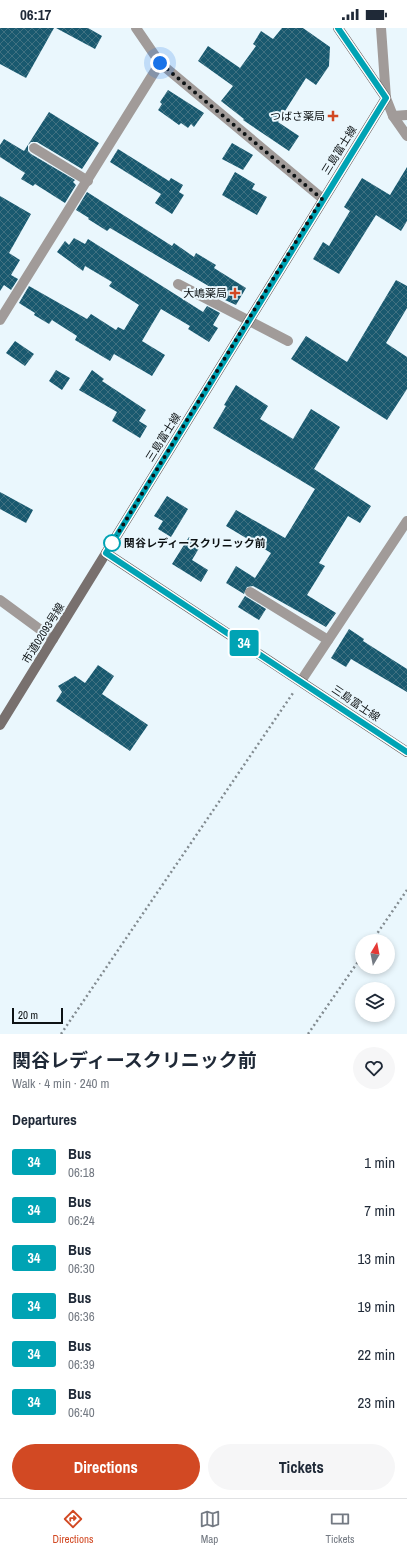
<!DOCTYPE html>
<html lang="en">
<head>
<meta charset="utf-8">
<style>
	body { margin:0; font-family:"Archivo Narrow","Noto Sans JP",sans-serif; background:#f6f6f7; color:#1f2937; height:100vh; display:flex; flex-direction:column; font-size:15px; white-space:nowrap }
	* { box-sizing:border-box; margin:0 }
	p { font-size:13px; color:#747a83 }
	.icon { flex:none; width:22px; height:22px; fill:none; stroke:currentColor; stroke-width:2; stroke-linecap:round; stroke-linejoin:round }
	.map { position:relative; height:1006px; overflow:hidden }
	.drawer { display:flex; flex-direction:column; background:#fff; flex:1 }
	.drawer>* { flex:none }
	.badge { padding:0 8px; border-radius:3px; font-size:14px; line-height:26px }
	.needle { width:26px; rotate:10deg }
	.buttons { position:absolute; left:355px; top:906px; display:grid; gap:8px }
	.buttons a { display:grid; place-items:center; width:40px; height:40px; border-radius:50%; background:#fff; box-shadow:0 2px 6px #0003; font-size:20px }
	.scale { position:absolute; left:12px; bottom:10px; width:51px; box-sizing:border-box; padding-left:4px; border:2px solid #0d1214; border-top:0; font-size:11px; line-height:14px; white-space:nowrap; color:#0d1214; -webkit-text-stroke:3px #eaf7fd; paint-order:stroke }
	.you { position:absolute; width:20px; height:20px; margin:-10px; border:3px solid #fff; border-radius:50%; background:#1a73e8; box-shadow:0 0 0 6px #1a73e833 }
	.map>.badge { position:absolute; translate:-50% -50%; box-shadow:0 0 0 2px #fff }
	h2 { padding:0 12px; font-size:15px; line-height:36px }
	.round { display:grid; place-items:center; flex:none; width:42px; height:42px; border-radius:21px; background:#f6f6f7 }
	.head { display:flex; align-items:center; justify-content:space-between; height:68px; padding:0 12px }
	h1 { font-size:19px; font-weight:700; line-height:30px }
	.primary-button { display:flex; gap:8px; margin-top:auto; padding:8px 12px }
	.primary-button a { flex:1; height:46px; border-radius:24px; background:#d24923; color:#fff; font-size:16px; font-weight:700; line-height:46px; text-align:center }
	.primary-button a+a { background:#f6f6f7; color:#1f2937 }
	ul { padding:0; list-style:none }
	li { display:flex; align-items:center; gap:12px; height:48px; padding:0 12px }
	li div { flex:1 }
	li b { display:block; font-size:15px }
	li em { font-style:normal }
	li .badge { min-width:44px; font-weight:700; text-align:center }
	.status { display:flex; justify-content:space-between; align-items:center; height:28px; padding:0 20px; background:#fff; direction:ltr }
	.status svg { height:11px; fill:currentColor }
	.menu { display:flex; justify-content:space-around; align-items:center; height:56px; border-top:1px solid #e0e1e3; background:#fff; font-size:11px; color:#747a83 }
	.menu a { display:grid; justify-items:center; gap:2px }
	.menu .active { color:#d24923 }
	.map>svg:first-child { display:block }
	.building { fill:url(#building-cross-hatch) }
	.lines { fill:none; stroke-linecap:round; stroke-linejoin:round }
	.path { stroke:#828b90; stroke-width:2.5; stroke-dasharray:2 3; stroke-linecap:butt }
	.street { stroke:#a19b99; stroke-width:10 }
	.secondary { stroke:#78706e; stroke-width:10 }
	.primary { stroke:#5c5250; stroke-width:10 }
	.line-casing { stroke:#fff; stroke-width:9 }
	.line { stroke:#00a3b4; stroke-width:6 }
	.walk { stroke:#0d1214; stroke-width:4; stroke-dasharray:0 7.2 }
	.poi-dot { fill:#d24923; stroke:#eaf7fd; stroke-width:1.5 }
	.stop-dot { fill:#fff; stroke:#00a3b4; stroke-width:2 }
	.labels { text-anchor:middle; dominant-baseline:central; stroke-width:4; stroke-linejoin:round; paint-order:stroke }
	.poi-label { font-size:11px; fill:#0d1214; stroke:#eaf7fd; text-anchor:end }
	.street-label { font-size:11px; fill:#0d1214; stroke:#eaf7fd }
	.stop-label { font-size:11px; font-weight:bold; fill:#0d1214; stroke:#eaf7fd; text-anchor:start }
</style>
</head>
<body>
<div class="status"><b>06:17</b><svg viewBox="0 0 49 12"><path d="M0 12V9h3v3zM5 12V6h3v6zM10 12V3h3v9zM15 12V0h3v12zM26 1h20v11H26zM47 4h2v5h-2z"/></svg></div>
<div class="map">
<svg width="407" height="1006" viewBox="0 0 407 1006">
	<defs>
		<pattern id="building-cross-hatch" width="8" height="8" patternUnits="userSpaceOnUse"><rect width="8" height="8" fill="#19596f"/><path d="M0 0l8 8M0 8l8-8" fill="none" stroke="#407181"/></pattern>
	</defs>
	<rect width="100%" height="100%" fill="#eaf7fd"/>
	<g class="building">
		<polygon points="0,0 54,0 26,50 0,36"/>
		<polygon points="56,0 88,0 102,8 95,21"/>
		<polygon points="282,0 303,0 330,19 329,38 316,57 306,50 278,94 299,108 289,123 243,92 244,91 221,73 233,58 198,33 208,18 240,40 256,18 253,16 261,3 273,11"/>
		<polygon points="168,62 204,85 194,99 191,96 188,100 181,95 179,97 158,82 162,76 160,74"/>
		<polygon points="49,84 99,115 82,141 37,114 31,114 28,117 28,123 31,126 75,152 73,154 76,157 65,175 35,156 33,158 21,151 25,145 0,129 0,117 4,111 24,123"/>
		<polygon points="232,115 253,127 243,142 222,131"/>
		<polygon points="118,121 169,153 171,150 183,157 179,164 184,167 172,186 155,175 161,166 110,134"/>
		<polygon points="407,139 407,193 401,203 376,187 339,246 313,231 323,214 329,218 350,183 344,179 362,150 390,167"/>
		<polygon points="235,144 255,156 252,161 267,169 257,187 222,167"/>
		<polygon points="87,164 172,218 174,215 194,229 196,225 216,237 214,240 246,260 236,277 214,267 217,263 110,200 107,203 88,191 89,190 76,182"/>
		<polygon points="0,168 31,186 9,225 20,232 11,247 18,251 11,262 4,257 0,263"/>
		<polygon points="74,210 85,216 88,211 203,284 207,278 220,285 213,297 218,300 209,314 188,301 190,298 161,281 142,313 165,327 152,348 114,326 110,333 75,312 77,308 52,292 49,296 34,287 35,285 19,275 29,258 87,291 91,286 116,302 118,299 124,302 139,277 109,258 112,254 85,238 83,243 57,224 65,213 69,217"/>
		<polygon points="396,252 407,258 407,280 386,315 407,329 407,361 387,392 291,331 306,308 347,334"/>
		<polygon points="15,313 34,326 25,338 6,325"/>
		<polygon points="56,342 70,350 62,362 49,353"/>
		<polygon points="92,342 104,351 102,353 146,382 139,393 147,398 140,410 112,393 117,384 79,362"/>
		<polygon points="236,357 268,378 260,391 293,411 311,381 340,399 314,441 371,478 360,495 348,488 319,535 325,538 307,567 336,585 326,599 253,558 247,559 244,566 226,555 236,538 255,550 271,525 226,498 236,482 285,510 315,461 213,400 226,378 224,377"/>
		<polygon points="0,464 33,482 26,495 0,481"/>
		<polygon points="167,468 188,481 171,509 158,501 163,493 154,488"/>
		<polygon points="189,509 201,517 192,532 208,542 201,554 172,536"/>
		<polygon points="245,568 266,581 259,592 238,579"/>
		<polygon points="349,601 364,611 363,613 407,641 407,664 351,631 346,639 331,630"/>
		<polygon points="98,637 114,648 102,666 148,697 130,723 56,673 62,664 58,658 75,648 85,655"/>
	</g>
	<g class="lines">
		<g class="path">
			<polyline points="372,913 407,862"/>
			<polyline points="61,1006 293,665"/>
			<polyline points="308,1006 362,928"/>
		</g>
		<g class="street">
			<polyline points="136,0 160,35"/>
			<polyline points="381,0 386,70 393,88 407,108"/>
			<polyline points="393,88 407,87"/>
			<polyline points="34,120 88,153"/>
			<polyline points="178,256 288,313"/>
			<polyline points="0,292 160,35 323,171"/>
			<polyline points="250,564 328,612"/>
			<polyline points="0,572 53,611"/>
			<polyline points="301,653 407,493"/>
		</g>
		<polyline class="secondary" points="0,697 106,525"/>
		<polyline class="primary" points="338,0 386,70 106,525 407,724"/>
	</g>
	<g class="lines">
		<g class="line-casing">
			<polyline id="line" points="338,0 386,70 106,525 407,724"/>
		</g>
		<use href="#line" class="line"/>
		<polyline class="walk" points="112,515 322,171 160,35"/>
	</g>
	<g class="poi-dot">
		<path d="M331 82h4v4h4v4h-4v4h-4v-4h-4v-4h4z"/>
		<path d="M233 259h4v4h4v4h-4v4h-4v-4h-4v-4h4z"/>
	</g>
	<circle class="stop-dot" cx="112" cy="515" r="8"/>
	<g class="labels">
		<g class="poi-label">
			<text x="325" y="88">つばさ薬局</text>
			<text x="227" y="265">大嶋薬局</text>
		</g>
		<g class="street-label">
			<text transform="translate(339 122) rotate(-58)">三島富士線</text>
			<text transform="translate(163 409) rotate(-58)">三島富士線</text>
			<text transform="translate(43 605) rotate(-58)">市道02093号線</text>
			<text transform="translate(356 675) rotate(34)">三島富士線</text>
		</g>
		<g class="stop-label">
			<text x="124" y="515">関谷レディースクリニック前</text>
		</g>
	</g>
</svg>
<div class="buttons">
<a><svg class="needle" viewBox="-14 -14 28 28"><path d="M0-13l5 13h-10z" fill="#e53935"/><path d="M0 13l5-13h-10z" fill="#747a83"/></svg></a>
<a><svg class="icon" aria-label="layers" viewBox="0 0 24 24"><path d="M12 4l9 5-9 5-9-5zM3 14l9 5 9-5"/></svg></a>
</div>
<div class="scale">20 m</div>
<div class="you" style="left:160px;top:35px"></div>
<b class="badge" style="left:244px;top:615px;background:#00a3b4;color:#fff">34</b>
</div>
<section class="drawer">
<div class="head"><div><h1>関谷レディースクリニック前</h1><p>Walk · 4 min · 240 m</p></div><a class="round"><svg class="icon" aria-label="heart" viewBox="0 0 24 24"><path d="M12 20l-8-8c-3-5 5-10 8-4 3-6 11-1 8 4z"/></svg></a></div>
<h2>Departures</h2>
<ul>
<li><span class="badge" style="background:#00a3b4;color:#fff">34</span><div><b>Bus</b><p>06:18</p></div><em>1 min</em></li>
<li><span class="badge" style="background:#00a3b4;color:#fff">34</span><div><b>Bus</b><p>06:24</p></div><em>7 min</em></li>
<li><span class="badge" style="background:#00a3b4;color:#fff">34</span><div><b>Bus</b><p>06:30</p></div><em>13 min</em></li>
<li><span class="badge" style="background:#00a3b4;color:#fff">34</span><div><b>Bus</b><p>06:36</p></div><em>19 min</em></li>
<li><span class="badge" style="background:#00a3b4;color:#fff">34</span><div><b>Bus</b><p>06:39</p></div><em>22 min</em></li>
<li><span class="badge" style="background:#00a3b4;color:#fff">34</span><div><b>Bus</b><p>06:40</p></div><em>23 min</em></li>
</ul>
<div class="primary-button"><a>Directions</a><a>Tickets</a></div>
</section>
<nav class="menu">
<a class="active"><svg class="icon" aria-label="directions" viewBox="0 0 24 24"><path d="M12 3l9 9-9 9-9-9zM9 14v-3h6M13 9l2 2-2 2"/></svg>Directions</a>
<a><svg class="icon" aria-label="map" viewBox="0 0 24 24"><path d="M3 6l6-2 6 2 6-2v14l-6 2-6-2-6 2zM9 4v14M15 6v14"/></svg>Map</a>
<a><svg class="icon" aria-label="tickets" viewBox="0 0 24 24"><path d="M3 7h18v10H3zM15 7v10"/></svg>Tickets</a>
</nav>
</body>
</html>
